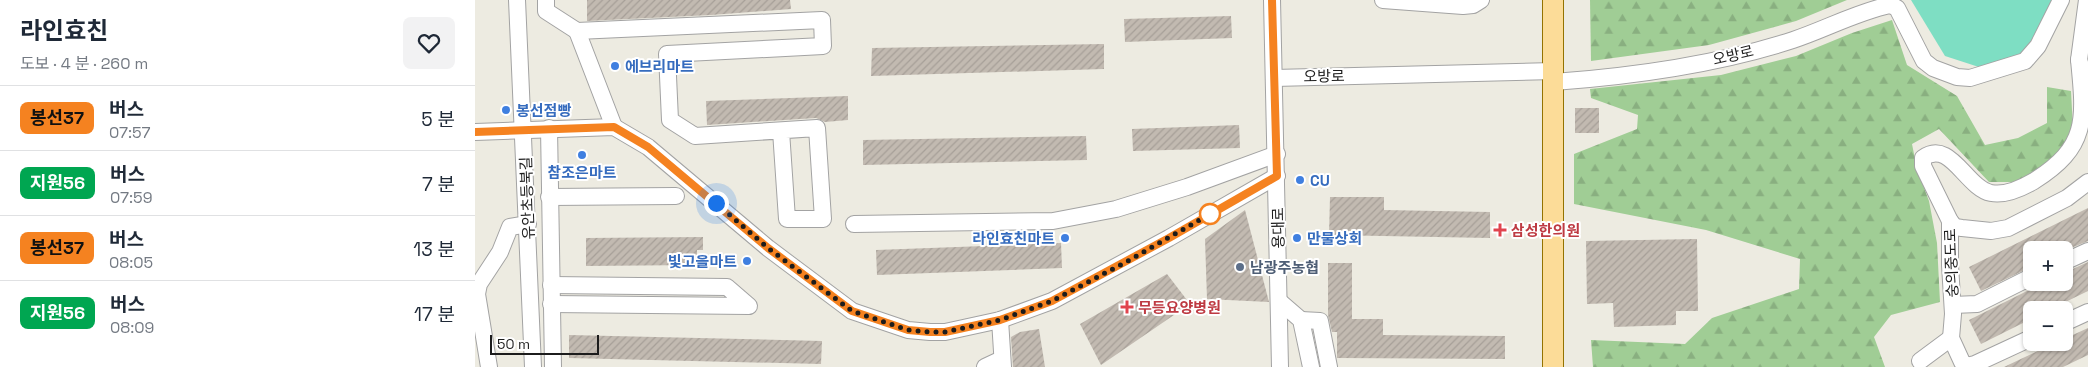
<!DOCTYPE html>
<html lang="ko">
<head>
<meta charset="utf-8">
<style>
	body { margin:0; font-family:"Space Grotesk","Noto Sans KR",sans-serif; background:#f2f2f3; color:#1f2937; height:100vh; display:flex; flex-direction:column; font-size:19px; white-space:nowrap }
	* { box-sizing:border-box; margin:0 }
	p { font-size:16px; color:#747a83 }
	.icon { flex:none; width:28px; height:28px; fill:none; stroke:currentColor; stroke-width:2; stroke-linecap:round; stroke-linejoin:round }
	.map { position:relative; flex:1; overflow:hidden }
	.drawer { display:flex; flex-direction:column; background:#fff; width:475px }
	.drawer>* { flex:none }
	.badge { padding:0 10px; border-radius:8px; font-size:18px; line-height:32px }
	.fabs { position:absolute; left:1548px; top:241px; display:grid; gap:10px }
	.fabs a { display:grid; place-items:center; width:50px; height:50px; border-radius:8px; background:#fff; box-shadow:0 1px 4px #0004; font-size:25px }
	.scale { position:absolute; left:15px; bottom:12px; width:109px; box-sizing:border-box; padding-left:5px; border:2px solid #1c1c1c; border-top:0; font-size:14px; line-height:18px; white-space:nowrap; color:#1c1c1c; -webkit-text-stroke:4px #fff; paint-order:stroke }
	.you { position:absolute; width:25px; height:25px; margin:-12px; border:4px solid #fff; border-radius:50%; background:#1a73e8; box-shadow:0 0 0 8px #1a73e833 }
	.map>.badge { position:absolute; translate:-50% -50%; box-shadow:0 0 0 2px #fff }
	.round { display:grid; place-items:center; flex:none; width:52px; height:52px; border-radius:8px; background:#f2f2f3 }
	.overview { display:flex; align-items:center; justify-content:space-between; height:85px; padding:0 20px }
	h1 { font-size:24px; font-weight:700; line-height:38px }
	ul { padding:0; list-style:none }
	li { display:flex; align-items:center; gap:15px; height:65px; padding:0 20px; border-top:1px solid #e0e1e3 }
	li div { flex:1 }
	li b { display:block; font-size:19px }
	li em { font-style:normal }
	li .badge { min-width:55px; font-weight:700; text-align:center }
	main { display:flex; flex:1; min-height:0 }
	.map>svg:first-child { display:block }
	.forest { fill:url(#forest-firs) }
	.pitch { fill:#7edec3 }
	.building { fill:url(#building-hatch) }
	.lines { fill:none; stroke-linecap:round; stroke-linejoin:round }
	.minor-casing { stroke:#a3a3a3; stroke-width:18 }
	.major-casing { stroke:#947300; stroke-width:22 }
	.minor { stroke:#fff; stroke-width:16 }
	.major { stroke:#fcdc98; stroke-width:20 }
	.line-casing { stroke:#fff; stroke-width:11 }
	.line { stroke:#f58220; stroke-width:8 }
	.walk { stroke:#1c1c1c; stroke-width:5; stroke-dasharray:0 9 }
	.shop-dot { fill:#3f7fe0; stroke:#fff; stroke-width:2 }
	.stop-dot { fill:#fff; stroke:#f58220; stroke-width:2.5 }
	.health-dot { fill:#e0444e; stroke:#fff; stroke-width:2 }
	.service-dot { fill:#5c6f8a; stroke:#fff; stroke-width:2 }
	.labels { text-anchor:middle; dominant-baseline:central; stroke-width:4; stroke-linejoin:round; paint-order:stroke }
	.street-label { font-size:15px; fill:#1c1c1c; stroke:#fff }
	.shop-label { font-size:15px; font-weight:bold; fill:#366cbe; stroke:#fff; text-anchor:start }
	.health-label { font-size:15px; font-weight:bold; fill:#be3a42; stroke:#fff; text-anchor:start }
	.service-label { font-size:15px; font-weight:bold; fill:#4e5e75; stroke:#fff; text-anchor:start }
</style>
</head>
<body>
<main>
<section class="drawer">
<div class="overview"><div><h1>라인효친</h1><p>도보 · 4 분 · 260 m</p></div><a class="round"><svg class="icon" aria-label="heart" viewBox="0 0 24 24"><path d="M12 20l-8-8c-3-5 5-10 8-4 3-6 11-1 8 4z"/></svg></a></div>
<ul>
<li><span class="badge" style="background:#f58220;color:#111">봉선37</span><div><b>버스</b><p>07:57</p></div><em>5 분</em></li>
<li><span class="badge" style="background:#00a651;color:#fff">지원56</span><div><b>버스</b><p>07:59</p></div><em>7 분</em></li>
<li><span class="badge" style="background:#f58220;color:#111">봉선37</span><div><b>버스</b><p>08:05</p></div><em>13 분</em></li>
<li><span class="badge" style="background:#00a651;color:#fff">지원56</span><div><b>버스</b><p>08:09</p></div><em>17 분</em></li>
</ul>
</section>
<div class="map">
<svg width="1613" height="367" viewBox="0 0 1613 367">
	<defs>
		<pattern id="forest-firs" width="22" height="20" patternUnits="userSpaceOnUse" patternTransform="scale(1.25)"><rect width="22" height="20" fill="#a0cd95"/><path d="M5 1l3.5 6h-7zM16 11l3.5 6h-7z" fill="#89af80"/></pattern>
		<pattern id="building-hatch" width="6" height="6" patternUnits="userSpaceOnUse" patternTransform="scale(1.25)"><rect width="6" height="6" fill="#c2bab1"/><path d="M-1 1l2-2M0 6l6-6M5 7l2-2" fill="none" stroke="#a69f98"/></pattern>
	</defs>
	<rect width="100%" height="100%" fill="#edebe1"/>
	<g class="forest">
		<polygon points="1115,0 1372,0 1321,21 1234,45 1116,61"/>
		<polygon points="1417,20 1432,65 1482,96 1510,145 1543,138 1572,123 1572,87 1596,91 1598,129 1582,158 1542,182 1514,182 1464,129 1437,144 1442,169 1454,201 1462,243 1465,302 1416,315 1399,337 1410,367 1118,367 1116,340 1210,344 1237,318 1324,289 1325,259 1231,230 1099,204 1099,154 1162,129 1163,115 1116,98 1115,89 1246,75 1321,56 1377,33"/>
	</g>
	<polygon class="pitch" points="1436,0 1591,0 1564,57 1510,69 1470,56"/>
	<g class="building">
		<polygon points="112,0 315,0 316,9 236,15 112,21"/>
		<polygon points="756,16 757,38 650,42 649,19"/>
		<polygon points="629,44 629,69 396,76 397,48"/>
		<polygon points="373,96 373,120 350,122 341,118 232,125 231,101"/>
		<rect x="1100" y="108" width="24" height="25"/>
		<polygon points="764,125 765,148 658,151 657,129"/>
		<polygon points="611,136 612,160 388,165 388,140"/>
		<polygon points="855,197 909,197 909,210 1015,212 1015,238 854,235"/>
		<polygon points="1613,208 1613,241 1591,250 1556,250 1556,267 1506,291 1494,267"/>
		<polygon points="770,210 794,302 732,299 730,239"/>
		<polygon points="228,237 228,250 222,250 222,265 111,266 111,238"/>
		<polygon points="1222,239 1223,311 1201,311 1201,325 1139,327 1138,303 1112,304 1111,241"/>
		<polygon points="586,243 587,268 402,275 401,250"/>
		<polygon points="1613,262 1613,291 1574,310 1556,310 1556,319 1506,344 1494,320 1570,282 1589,282 1589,273"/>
		<polygon points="853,263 877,263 877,319 908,319 908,335 1030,336 1030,359 862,358 862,332 857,332 853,315"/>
		<polygon points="692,274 715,304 626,365 605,324"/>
		<polygon points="1613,328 1613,355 1588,367 1529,367 1582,342 1589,342 1589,339"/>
		<polygon points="564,329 570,367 538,367 536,337 545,332"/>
		<polygon points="94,335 347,341 346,364 94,358"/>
	</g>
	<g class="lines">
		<g class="minor-casing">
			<g id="minor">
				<polyline points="42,0 58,367"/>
				<polyline points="71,0 71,11 102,31"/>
				<polyline points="797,0 805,367"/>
				<polyline points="908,0 988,6 998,5 1006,0"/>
				<polyline points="1604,60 1612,0"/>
				<polyline points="799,78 1079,71"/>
				<path d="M1079,82C1160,76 1241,65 1318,40C1351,29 1382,12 1415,5L1422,8L1449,61L1458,68L1482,77L1495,78L1550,61L1563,46L1586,0"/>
				<path d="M1613,87L1604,60C1610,120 1613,147 1559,181C1547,188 1531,196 1516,193C1491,188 1475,138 1448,158V166L1475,221L1480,227L1487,228L1516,231L1533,228L1592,198L1613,182"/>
				<polyline points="139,127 102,31 347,20 348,46 192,54 195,120 220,136 342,128 348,219 312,219 306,131"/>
				<polyline points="74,128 78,367"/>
				<polyline points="0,132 139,127 173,147 293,248 377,311 433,330 455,332 470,332 525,320 577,301 694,238 802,176"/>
				<polyline points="74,197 201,196"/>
				<polyline points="1475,221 1475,265 1478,314 1476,338 1487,362 1491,366 1500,364 1556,338"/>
				<polyline points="379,224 578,221 641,209 712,187 802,154"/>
				<polyline points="1589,262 1613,251"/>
				<polyline points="76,285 252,287 274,306 76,304"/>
				<polyline points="804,301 826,320 836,367"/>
				<polyline points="1478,305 1502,304 1556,277"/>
				<polyline points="525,320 528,367"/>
				<polyline points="826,320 845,321 854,367"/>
				<polyline points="1589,323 1613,312"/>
				<polyline points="1445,361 1476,338"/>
				<polyline points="14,367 2,294 4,284 25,252 35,227 53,224"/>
				<polyline points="510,367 527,359"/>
			</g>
		</g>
		<g class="major-casing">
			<polyline id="major" points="1078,0 1078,367"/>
		</g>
		<use href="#minor" class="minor"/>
		<use href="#major" class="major"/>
	</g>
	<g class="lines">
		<g class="line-casing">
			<polyline id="line" points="0,132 139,127 173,147 293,248 377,311 433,330 455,332 470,332 525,320 577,301 694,238 802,176 797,0"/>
		</g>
		<use href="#line" class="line"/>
		<polyline class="walk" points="241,203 293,248 377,311 433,330 455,332 470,332 525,320 577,301 651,262 735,214"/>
	</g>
	<g class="shop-dot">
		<circle cx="140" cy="66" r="5"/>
		<circle cx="31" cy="110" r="5"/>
		<circle cx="107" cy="155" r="5"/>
		<circle cx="825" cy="180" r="5"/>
		<circle cx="590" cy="238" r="5"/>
		<circle cx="822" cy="238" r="5"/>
		<circle cx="272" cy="261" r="5"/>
	</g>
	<circle class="stop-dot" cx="735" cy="214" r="10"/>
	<g class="health-dot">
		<path d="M1022.5 222.5h5v5h5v5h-5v5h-5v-5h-5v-5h5z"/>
		<path d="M649.5 299.5h5v5h5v5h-5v5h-5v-5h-5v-5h5z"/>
	</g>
	<circle class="service-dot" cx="765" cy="267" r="5"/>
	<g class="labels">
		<g class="street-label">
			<text transform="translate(1258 55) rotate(-13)">오방로</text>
			<text transform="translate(849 76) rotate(-1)">오방로</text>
			<text transform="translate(52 198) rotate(-92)">유안초등북길</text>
			<text transform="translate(803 228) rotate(-91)">용대로</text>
			<text transform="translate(1476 263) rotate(-92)">숭의중도로</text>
		</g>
		<g class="shop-label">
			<text x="150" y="66">에브리마트</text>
			<text x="41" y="110">봉선점빵</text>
			<text x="107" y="172" text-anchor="middle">참조은마트</text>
			<text x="835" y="180">CU</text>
			<text x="580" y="238" text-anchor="end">라인효친마트</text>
			<text x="832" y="238">만물상회</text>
			<text x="262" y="261" text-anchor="end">빛고을마트</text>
		</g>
		<g class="health-label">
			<text x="1036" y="230">삼성한의원</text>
			<text x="663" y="307">무등요양병원</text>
		</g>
		<g class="service-label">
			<text x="775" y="267">남광주농협</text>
		</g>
	</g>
</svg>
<div class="fabs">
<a>+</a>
<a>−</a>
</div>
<div class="scale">50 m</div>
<div class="you" style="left:241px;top:203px"></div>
</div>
</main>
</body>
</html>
